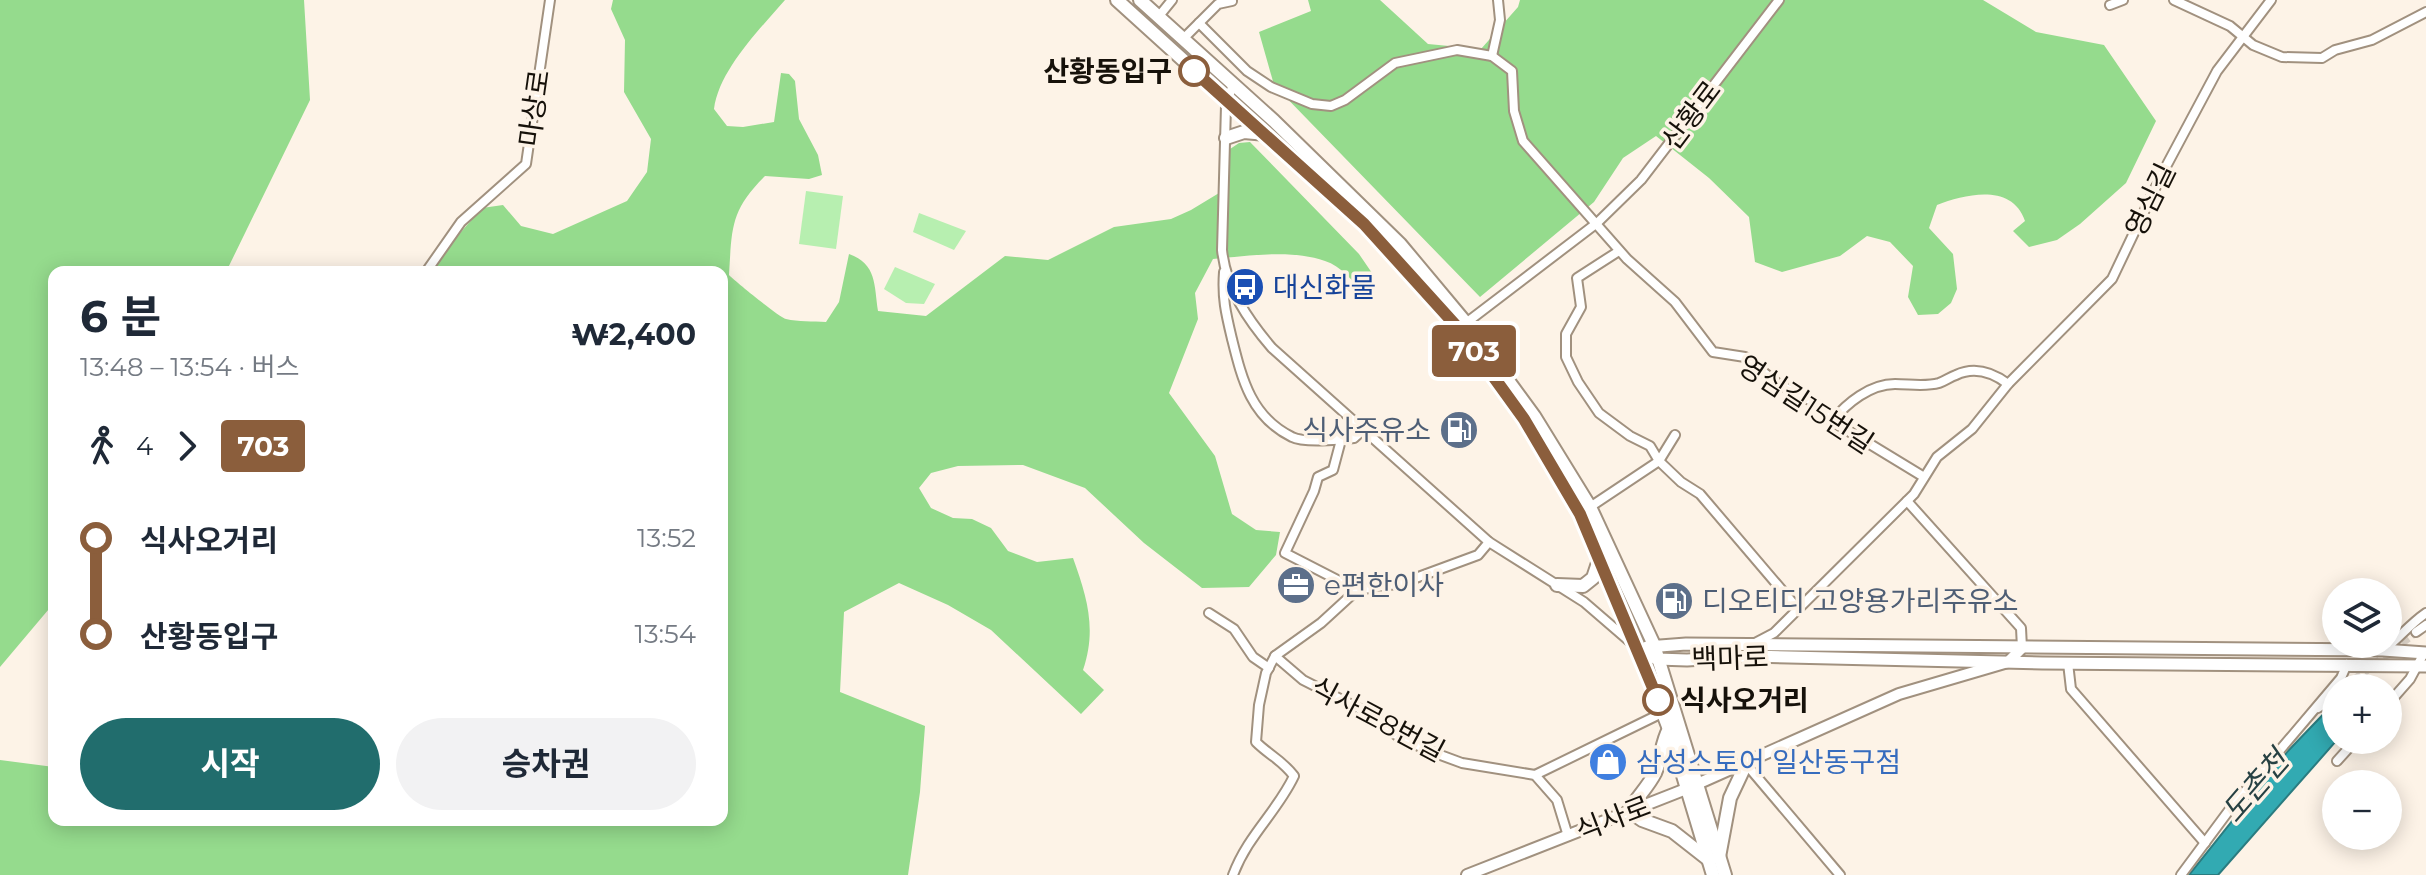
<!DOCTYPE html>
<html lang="ko">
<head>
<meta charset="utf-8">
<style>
	body { margin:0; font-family:Montserrat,"Noto Sans KR",sans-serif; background:#f2f2f3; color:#1f2937; height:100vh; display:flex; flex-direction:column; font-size:30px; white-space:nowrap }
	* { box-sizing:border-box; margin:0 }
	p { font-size:26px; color:#747a83 }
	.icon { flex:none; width:44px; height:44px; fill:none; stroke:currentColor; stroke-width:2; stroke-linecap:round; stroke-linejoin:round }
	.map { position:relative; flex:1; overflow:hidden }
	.drawer { position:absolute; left:48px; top:266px; width:680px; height:560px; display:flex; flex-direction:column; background:#fff; border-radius:16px; box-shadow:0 4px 20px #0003 }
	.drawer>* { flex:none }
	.badge { padding:0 16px; border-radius:6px; font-size:28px; line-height:52px }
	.buttons { position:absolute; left:2322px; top:578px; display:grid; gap:16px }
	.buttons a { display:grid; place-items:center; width:80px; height:80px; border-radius:50%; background:#fff; box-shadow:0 4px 20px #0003; font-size:40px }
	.map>.badge { position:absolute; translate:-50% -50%; box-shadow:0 0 0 4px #fff }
	.legs { display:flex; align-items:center; gap:12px; height:88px; padding:0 32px; font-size:26px }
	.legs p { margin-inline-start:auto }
	.headline { display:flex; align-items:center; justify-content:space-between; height:136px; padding:0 32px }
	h1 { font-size:44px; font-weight:700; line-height:60px }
	.button { display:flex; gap:16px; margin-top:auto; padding:16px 32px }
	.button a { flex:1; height:92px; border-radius:48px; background:#216d6d; color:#fff; font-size:32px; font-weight:700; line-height:92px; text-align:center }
	.button a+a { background:#f2f2f3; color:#1f2937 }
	ul { padding:0 32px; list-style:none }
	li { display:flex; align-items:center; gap:28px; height:96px; font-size:30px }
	li i { display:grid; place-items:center; width:12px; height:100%; margin:0 10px; background:currentColor }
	li i::after { content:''; width:20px; height:20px; margin:-10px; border:6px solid; border-radius:50%; background:#fff }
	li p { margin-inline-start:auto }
	li:first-child i { background:linear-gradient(#0000 50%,currentColor 0) }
	li:last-child i { background:linear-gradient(currentColor 50%,#0000 0) }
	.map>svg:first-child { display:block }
	.green { fill:#b7efb0 }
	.forest { fill:#95db8d }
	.water { fill:#32aab2; stroke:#2a7c80; stroke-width:2 }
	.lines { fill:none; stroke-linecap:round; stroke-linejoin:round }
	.stream { stroke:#2a7c80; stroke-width:3 }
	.minor-tunnel { stroke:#dad1c6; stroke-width:8; stroke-dasharray:8 4; stroke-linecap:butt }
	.minor-casing { stroke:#a1917f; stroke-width:12 }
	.tertiary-casing { stroke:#a1917f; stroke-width:14 }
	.secondary-casing { stroke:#a1917f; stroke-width:15 }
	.primary-casing { stroke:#a1917f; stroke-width:16 }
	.minor { stroke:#fff; stroke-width:8 }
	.tertiary { stroke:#fff; stroke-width:10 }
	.secondary { stroke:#fff; stroke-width:11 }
	.primary { stroke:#fff; stroke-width:12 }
	.line-1-casing { stroke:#fff; stroke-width:18 }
	.line-1 { stroke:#8b5e3c; stroke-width:12 }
	.stop-1-dot { fill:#fff; stroke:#8b5e3c; stroke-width:4 }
	.labels { text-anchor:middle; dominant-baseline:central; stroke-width:7; stroke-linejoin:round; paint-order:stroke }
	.stop-label { font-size:28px; font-weight:bold; fill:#16110a; stroke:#fdf3e7; text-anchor:end }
	.street-label { font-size:28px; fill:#16110a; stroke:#fdf3e7 }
	.transit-label { font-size:28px; fill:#164399; stroke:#fdf3e7; text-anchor:start }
	.service-label { font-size:28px; fill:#4e5e75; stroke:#fdf3e7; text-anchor:start }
	.shop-label { font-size:28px; fill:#366cbe; stroke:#fdf3e7; text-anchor:start }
	.water-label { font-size:30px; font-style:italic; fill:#274143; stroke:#fdf3e7 }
</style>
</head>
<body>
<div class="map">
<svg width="2426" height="875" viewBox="0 0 2426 875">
	<rect width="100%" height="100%" fill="#fdf3e7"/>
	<g class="green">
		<polygon points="806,191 843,196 836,249 799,244"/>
		<polygon points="919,213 966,231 954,250 913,232"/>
		<polygon points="895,267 935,284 924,304 906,303 884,289"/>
	</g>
	<g class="forest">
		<polygon points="0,0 304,0 310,100 226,272 54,272 54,603 0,667"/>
		<path d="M613,0H785C760,29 719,70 714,109L727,126L743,127L774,122L781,73L789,74L795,81L799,119L818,155L822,175L809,179L765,176C730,211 732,228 729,275C736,282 779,317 786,319C798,322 813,321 826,322L839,302L849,254C877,264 874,285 878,311L926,316L1005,256L1048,260L1114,227L1171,219L1191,210L1224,190L1230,149L1239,143L1250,142L1359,254L1372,273L1363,293C1353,281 1341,266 1325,261C1292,249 1248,256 1213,259L1195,293L1198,319L1169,393L1215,456L1232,514L1256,530L1280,532L1276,555L1249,587L1202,588L1144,543L1085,488L1023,465L958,466L931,473L919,488L931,508L953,518L972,519L991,528L1008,551L1037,562L1073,558C1087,597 1097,629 1083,670L1104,690L1081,714L991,630L948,605L899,583L844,612L840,692L925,726L920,792L908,875H0V760L54,767V820H722V272H432L453,241L482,208L503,205L521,226L553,234L627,201L647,172L651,139L624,92L625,40L611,9Z"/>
		<path d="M1308,0H1380L1428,44L1481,49L1518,7L1520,0H1983L2036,32L2104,45L2156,121L2126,183L2080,224L2057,240L2029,247L2013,231L2025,221C2012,183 1966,194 1937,205L1929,228L1953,254L1957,289L1951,303L1938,314L1918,315L1908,297L1913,266L1890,242L1867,236L1840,256L1782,272L1755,262L1749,217L1709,178L1656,136L1623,158L1594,202L1480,297L1274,85L1259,32L1311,11Z"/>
	</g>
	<polygon class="water" points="2336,701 2337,740 2218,875 2189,875 2288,751"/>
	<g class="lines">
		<polyline class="stream" points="2372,688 2374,687"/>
		<polyline class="minor-tunnel" points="2345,687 2416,632"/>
		<g class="minor-casing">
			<g id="minor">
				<polyline points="2174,0 2230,26 2253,45 2282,57 2322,58 2335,50 2372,40 2426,12"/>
				<polyline points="2110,5 2123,0"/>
				<polyline points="1159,16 1172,0"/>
				<polyline points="1199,23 1247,71 1271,87 1312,104 1331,106 1345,100 1395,63 1457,50 1492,56 1512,71 1514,111 1523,141 1627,259 1675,302 1713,352 1745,357 1777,383 1815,403 1832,421 1924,477"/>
				<polyline points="1184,38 1218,4 1232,1"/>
				<polyline points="1492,56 1500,20 1498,0"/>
				<path d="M1233,84L1226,106L1222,250C1226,288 1248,320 1272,348L1489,542L1584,602L1635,646"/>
				<polyline points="1619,251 1577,278 1581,307 1566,334 1566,357 1578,382 1599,413 1630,436 1650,446 1659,461 1681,482 1700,494 1798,609"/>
				<polyline points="426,272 461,222 526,164 550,0"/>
				<path d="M1224,272C1222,298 1226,314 1232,339C1242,379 1251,417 1292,437C1303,443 1340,440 1354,438L1364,429"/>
				<polyline points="1466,323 1597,223 1641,180 1779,0"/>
				<path d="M1832,421C1847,403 1870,384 1895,384C1910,384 1925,387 1939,383C1945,381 1950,377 1956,375C1975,366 1992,372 2008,384"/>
				<polyline points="1341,440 1333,470 1318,477 1314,491 1285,553 1357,590"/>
				<polyline points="1907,501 2021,628 2022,648"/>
				<polyline points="1590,507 1659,461 1675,435"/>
				<polyline points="1209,613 1234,629 1253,657 1269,668"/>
				<polyline points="2416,632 2426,625"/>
				<polyline points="1753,644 1774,633 1914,494 1937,457 1972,429 2008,384 2112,279 2162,174 2217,71 2271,0"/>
				<path d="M2384,650C2399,638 2410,624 2426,613"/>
				<polyline points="1275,656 1303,680 1378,718 1396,735 1427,750 1462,763 1535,775 1557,800 1568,836"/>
				<polyline points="2068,663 2071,689 2205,843"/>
				<polyline points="2343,688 2345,687"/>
				<polyline points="2388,704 2410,679 2424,653"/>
				<polyline points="2318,708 2336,695"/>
				<polyline points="2337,761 2356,740"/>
				<polyline points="1746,764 1840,875"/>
				<polyline points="1535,775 1662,713"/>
				<path d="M1233,875C1248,835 1277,812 1294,776C1281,759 1270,756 1256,742L1259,705L1266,673L1275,656L1321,623L1357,590L1402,583L1478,555L1489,542"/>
				<polyline points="2181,875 2230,809 2341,678 2347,664"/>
			</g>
		</g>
		<g class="tertiary-casing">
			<polyline id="tertiary" points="1467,875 1686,789 1899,694 2008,662 2022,648"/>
		</g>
		<g class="secondary-casing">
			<g id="secondary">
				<polyline points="1647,647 1686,644 2383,650 2426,653"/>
				<polyline points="1639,650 1657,659 1687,660 1751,656 2042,663 2426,666"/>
			</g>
		</g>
		<g class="primary-casing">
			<g id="primary">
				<polyline points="1117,0 1364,224 1459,329 1524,419 1580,514 1639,650 1669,729 1713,875"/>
				<polyline points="1140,0 1274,121 1400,244 1466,323 1534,416 1590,507 1654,645 1725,875"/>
				<polyline points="1226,138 1244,132 1266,134"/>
				<polyline points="1557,585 1583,586 1593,578 1599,560"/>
				<path d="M1669,729C1661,743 1662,758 1655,773C1648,787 1637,797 1629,811L1642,820L1672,831L1709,860"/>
				<polyline points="1719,857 1730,798 1746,764"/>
			</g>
		</g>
		<use href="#minor" class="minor"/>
		<use href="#tertiary" class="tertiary"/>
		<use href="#secondary" class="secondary"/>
		<use href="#primary" class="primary"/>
	</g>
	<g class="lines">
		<g class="line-1-casing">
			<polyline id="line-1" points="1194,71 1364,224 1459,329 1524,419 1580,514 1658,700"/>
		</g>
		<use href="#line-1" class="line-1"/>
	</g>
	<defs>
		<g id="bus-disc" transform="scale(2)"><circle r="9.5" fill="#1a4fb4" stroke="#fdf3e7"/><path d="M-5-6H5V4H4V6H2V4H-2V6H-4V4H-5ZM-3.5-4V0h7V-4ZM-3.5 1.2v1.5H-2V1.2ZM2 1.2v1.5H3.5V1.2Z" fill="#fff"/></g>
		<g id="fuel-disc" transform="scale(2)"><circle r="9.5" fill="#5c6f8a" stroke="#fdf3e7"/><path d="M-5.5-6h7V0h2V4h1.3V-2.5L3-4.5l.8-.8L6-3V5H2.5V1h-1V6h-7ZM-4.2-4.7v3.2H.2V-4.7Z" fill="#fff"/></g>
		<g id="office-disc" transform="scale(2)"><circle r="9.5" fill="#5c6f8a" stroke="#fdf3e7"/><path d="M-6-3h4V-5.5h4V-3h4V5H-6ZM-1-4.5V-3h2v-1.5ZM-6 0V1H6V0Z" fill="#fff"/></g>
		<g id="shop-disc" transform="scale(2)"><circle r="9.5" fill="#3f7fe0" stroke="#fdf3e7"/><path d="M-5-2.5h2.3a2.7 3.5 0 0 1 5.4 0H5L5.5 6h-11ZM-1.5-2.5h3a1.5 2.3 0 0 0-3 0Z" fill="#fff"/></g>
	</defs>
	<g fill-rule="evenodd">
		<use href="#bus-disc" x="1245" y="287"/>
		<use href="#fuel-disc" x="1459" y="430"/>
		<use href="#office-disc" x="1296" y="585"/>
		<use href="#fuel-disc" x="1674" y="601"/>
		<use href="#shop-disc" x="1608" y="762"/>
	</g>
	<g class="stop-1-dot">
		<circle cx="1194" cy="71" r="14"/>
		<circle cx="1658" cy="700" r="14"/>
	</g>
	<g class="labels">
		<g class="stop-label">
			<text x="1172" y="71">산황동입구</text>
			<text x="1680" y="700" text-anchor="start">식사오거리</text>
		</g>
		<g class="street-label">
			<text transform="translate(534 108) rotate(-82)">마상로</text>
			<text transform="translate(1691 115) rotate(-53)">산황로</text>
			<text transform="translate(2150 200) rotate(-64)">영심길</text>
			<text transform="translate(1806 404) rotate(33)">영심길15번길</text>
			<text transform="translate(1730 658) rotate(-2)">백마로</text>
			<text transform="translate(1378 719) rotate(28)">식사로8번길</text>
			<text transform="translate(1613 818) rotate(-21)">식사로</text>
		</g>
		<g class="transit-label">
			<text x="1273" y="287">대신화물</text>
		</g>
		<g class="service-label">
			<text x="1431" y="430" text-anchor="end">식사주유소</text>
			<text x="1324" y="585">e편한이사</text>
			<text x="1702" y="601">디오티디 고양용가리주유소</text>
		</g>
		<g class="shop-label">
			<text x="1636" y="762">삼성스토어 일산동구점</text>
		</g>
		<g class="water-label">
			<text transform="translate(2255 786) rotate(-49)">도촌천</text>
		</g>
	</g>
</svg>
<div class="buttons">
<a><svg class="icon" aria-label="layers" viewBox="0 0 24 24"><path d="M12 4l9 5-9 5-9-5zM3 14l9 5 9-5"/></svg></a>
<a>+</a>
<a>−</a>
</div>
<b class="badge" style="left:1474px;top:351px;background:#8b5e3c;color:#fff">703</b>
<section class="drawer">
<div class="headline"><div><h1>6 분</h1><p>13:48 – 13:54 · 버스</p></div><b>₩2,400</b></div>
<div class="legs"><svg class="icon" aria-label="walk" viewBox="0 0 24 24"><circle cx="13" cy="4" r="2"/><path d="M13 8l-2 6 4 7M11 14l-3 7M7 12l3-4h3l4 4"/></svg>4<svg class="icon" aria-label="forward" viewBox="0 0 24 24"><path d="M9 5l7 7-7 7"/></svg><b class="badge" style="background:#8b5e3c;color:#fff">703</b></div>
<ul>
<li><i style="color:#8b5e3c"></i><b>식사오거리</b><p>13:52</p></li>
<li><i style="color:#8b5e3c"></i><b>산황동입구</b><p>13:54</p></li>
</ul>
<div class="button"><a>시작</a><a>승차권</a></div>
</section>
</div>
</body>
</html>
